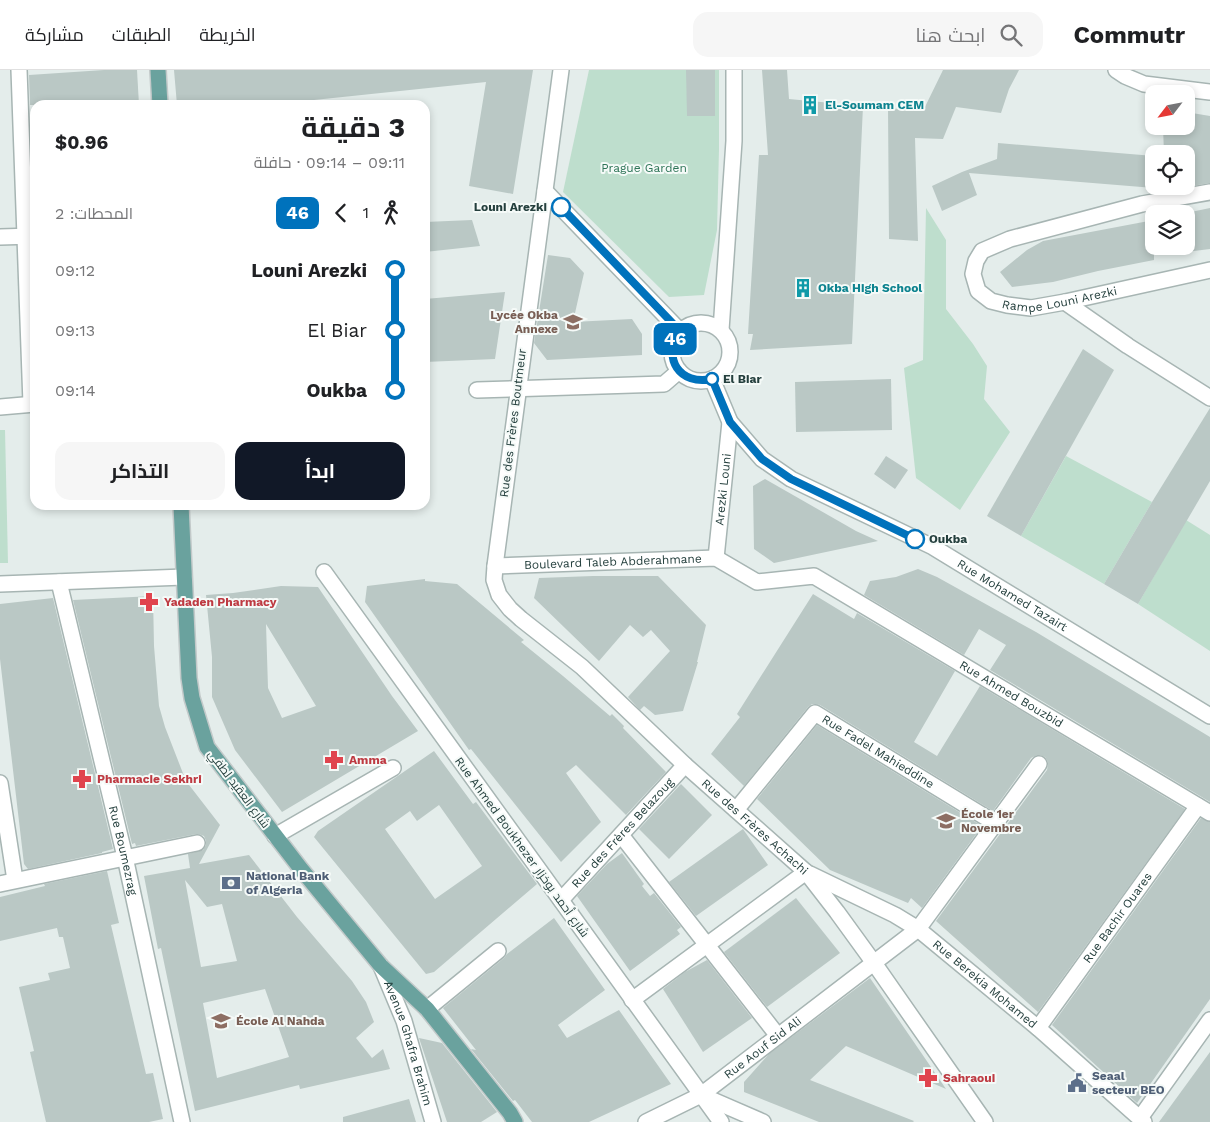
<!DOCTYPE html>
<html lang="ar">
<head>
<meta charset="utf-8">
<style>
	body { margin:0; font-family:"Work Sans",Cairo,sans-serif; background:#f6f6f6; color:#202124; direction:rtl; height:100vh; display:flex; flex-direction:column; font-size:19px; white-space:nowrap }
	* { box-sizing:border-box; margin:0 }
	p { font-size:16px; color:#757577 }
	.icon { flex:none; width:28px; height:28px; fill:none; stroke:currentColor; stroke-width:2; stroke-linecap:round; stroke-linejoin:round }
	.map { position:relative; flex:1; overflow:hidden; direction:ltr }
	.panel { position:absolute; left:30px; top:30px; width:400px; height:410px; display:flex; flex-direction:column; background:#fff; border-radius:15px; box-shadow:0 2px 8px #0003; direction:rtl }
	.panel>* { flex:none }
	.badge { padding:0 10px; border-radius:8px; font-size:18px; line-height:32px }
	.needle { width:32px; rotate:238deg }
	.controls { position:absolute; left:1145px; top:15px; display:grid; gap:10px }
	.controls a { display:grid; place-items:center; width:50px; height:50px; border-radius:10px; background:#fff; box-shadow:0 2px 8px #0003; font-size:25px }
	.map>.badge { position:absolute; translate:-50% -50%; box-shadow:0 0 0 2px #fff }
	.legs { display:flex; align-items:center; gap:8px; height:55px; padding:0 25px; font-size:16px }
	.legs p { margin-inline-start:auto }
	.summary { display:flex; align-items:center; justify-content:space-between; height:85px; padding:0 25px }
	h1 { font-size:28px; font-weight:700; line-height:38px }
	.action { display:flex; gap:10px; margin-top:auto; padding:10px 25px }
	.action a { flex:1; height:58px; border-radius:15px; background:#111827; color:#fff; font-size:20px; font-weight:700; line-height:58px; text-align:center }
	.action a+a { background:#f6f6f6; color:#202124 }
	ul { padding:0 25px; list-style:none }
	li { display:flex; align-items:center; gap:18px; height:60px; font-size:19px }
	li i { display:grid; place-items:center; width:8px; height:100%; margin:0 6px; background:currentColor }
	li i::after { content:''; width:12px; height:12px; margin:-6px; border:4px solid; border-radius:50%; background:#fff }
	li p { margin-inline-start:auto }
	li:first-child i { background:linear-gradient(#0000 50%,currentColor 0) }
	li:last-child i { background:linear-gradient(currentColor 50%,#0000 0) }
	header { display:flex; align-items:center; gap:30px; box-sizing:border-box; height:70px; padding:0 25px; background:#fff; border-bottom:1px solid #e0e0e0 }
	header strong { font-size:24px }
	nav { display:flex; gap:28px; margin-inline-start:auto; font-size:18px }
	.search { width:350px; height:45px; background:#f6f6f6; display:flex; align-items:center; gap:12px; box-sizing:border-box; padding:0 18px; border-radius:15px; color:#757577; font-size:19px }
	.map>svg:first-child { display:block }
	.green { fill:#bedecd }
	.building { fill:#bac8c5; fill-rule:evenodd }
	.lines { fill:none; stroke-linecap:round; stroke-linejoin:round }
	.minor-casing { stroke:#a7b5b3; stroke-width:18 }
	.major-casing { stroke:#c2c9c9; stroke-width:18 }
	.minor { stroke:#fff; stroke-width:15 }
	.major { stroke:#6aa29e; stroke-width:15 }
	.line-1-casing { stroke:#fff; stroke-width:11 }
	.line-1 { stroke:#0072bc; stroke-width:8 }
	.stop-1-dot { fill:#fff; stroke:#0072bc; stroke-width:2.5 }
	.labels { text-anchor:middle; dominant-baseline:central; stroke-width:4; stroke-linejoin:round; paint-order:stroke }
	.culture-label { font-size:12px; font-weight:bold; fill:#0d838f; stroke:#f5faf8; text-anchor:start }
	.park-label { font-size:12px; fill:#2f7558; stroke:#f5faf8 }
	.stop-label { font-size:12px; font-weight:bold; fill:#243f3d; stroke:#f5faf8; text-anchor:start }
	.street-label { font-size:12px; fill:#243f3d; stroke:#f5faf8 }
	.education-label { font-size:12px; font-weight:bold; fill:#785e54; stroke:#f5faf8; text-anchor:start }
	.health-label { font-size:12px; font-weight:bold; fill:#be3a42; stroke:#f5faf8; text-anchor:start }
	.service-label { font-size:12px; font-weight:bold; fill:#4e5e75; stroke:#f5faf8; text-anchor:start }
</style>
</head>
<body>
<header>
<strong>Commutr</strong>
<div class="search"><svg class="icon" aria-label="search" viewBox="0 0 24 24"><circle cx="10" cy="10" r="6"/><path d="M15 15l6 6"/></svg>ابحث هنا</div>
<nav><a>الخريطة</a><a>الطبقات</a><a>مشاركة</a></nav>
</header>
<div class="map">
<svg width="1210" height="1052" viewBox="0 0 1210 1052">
	<rect width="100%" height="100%" fill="#e4edeb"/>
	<g class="green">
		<polygon points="589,0 719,0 719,79 717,160 704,225 669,227 563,122"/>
		<polygon points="926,138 946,170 946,239 973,274 987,296 984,329 1010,362 960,440 916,408 904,298 923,290"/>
		<polygon points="0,360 5,360 8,493 0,493"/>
		<polygon points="1066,386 1152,432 1104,514 1021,466"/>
		<polygon points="1186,450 1210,465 1210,581 1138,534"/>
	</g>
	<g class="building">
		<polygon points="104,0 137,0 139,35 30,35 29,5"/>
		<polygon points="174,0 533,0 513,124 469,116 486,12 266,35 177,35"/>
		<polygon points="686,0 715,0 715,46 687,46"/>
		<polygon points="762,0 787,0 789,29 863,36 852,274 750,280 753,264 748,264 759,85 768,85"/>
		<polygon points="943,0 1019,0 1009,19 1001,43 956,37 943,69 915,68 918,171 889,169 888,38 923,41"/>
		<polygon points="1186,42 1210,46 1210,113 1186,117 1186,84 1164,84 1163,56 1186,56"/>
		<polygon points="998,73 1154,86 1154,118 969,103 977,125 942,141 932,116 962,102 997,89"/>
		<polygon points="1210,138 1210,179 1186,182 1186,143"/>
		<polygon points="472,150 480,176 425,182 425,152"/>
		<polygon points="1154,150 1154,190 1098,201 1053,212 1012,217 1000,202 1027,180 1043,171"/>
		<polygon points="548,185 570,188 584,203 573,252 632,249 642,264 642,285 547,290 534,273"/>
		<polygon points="505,222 495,289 425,292 425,229"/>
		<polygon points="1083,279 1114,300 1021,466 987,446"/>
		<polygon points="891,309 892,360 796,362 795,312"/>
		<polygon points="1210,338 1210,411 1138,534 1104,514 1152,432"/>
		<polygon points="886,386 908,400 895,419 874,404"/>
		<polygon points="765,409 856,461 878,471 774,493 754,479 753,416"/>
		<polygon points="918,499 937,507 1036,562 1210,667 1210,732 990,600 1006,575 979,559 964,585 864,525 870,511 896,507"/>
		<polygon points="593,506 658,506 706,555 697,592 698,592 683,641 655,645 644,636 640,640 628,627 670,581 651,560 643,567 630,555 599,591 534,528 539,508"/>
		<polygon points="425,509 425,511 457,514 524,570 521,572 563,606 610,646 612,644 624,656 623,658 666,702 626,745 576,695 566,703 601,752 561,792 471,679 469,680 365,532 367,516"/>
		<path d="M281,516L318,517L392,626L418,661L282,742L235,680L212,627V587L206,525L233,523ZM266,554L316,636L282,648L268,618Z"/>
		<polygon points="813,524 854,549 857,543 955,601 914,672 937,686 980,616 1185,739 1038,942 936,851 1047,700 1048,695 1047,690 1045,687 1040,685 1035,686 1031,688 993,741 820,635 816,634 812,634 808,637 744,716 711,684 740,647 737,644"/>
		<path d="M153,526L154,576L159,636L165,657L186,711L220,755L199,794L249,785L297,847L352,911L366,932L374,952L356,968L372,988L383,979L390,999L300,1019L299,1015L195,1041L161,878L158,879L144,806L190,798L188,784L203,780L206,775V771L204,766L199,764H196L136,776L135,773L132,774L73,530ZM185,810L207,837L222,834L237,891L201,897ZM265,919L289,987L217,1008L203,933Z"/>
		<polygon points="53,528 113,779 102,782 102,783 28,799 24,794 0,589 0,534"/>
		<polygon points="817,655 982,756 922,838 911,828 908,833 830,800 757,729"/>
		<path d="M434,681L473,734L476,732L537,814L434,902L426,904L314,767L318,761ZM439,735L482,796L435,829L385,759L410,741L417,751Z"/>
		<polygon points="681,714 712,745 669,789 639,759"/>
		<polygon points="1201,748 1210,752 1210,929 1137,1033 1052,955"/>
		<polygon points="743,759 768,795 696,846 669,812"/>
		<polygon points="622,783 644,814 642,816 650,826 654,823 681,857 677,860 680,864 630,901 577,826 607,794"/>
		<polygon points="107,801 119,853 111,855 146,1004 153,1003 163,1049 149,1052 46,1052 30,982 34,981 19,917 50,910 48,903 70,898 63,867 59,867 57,858 0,871 0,827 45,816 44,814"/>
		<polygon points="796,828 840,883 767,937 724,882"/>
		<polygon points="554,848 605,920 558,955 567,968 619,940 671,1014 589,1052 532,1052 515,1030 513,1031 471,979 476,980 443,938 504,888 507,884"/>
		<polygon points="707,890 752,948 703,982 663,919 685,902"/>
		<polygon points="870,908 946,1019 846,976 810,1010 914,1051 913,1052 819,1052 744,1022 744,1012 769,984"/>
		<polygon points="419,968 442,973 497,1042 481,1052 447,1052"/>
		<polygon points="1210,982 1210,1052 1159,1052"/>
		<polygon points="409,1029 416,1052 343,1052 343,1047"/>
	</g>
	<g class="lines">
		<g class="minor-casing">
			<g id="minor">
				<polyline points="19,0 31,334"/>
				<path id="s1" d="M561,0L495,496L494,510L499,525L510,539L521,549L582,597L685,695L806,802L837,842L874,893L985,1052"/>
				<polyline points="1116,0 1125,6 1144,14 1210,22"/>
				<polyline points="545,121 680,261"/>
				<path id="s2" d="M1210,122L1142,134L1010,169L982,181L976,191L973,204L978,221L991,231L1007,235L1031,238L1065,232L1210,200"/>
				<polyline points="0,167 33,166"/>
				<polyline points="1065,232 1128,276 1210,328"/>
				<circle cx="701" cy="282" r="29"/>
				<polyline points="721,260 734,71 734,0"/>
				<path id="s3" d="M712,309L730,352L762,389L791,409L933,477L1210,646"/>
				<polyline points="477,320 664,314 679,301"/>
				<polyline points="0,337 35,334"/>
				<path id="s4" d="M716,488L730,352"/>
				<path id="s5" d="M495,496L716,488L757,512L814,506L1210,743"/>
				<polyline points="324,502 721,1052"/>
				<path id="s6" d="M59,512L125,787L182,1052"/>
				<polyline points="0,514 184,507"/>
				<polyline points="0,713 15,810"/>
				<path id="s7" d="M736,740L815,643L995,753"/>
				<polyline points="621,765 778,966"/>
				<polyline points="275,766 393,698"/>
				<path id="s8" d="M810,804L895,845L918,859L1038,958L1144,1052"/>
				<polyline points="0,814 197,773"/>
				<path id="s9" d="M561,830L685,695"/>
				<path id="s10" d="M381,896L404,951L433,1052"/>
				<polyline points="632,930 806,802"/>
				<polyline points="427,939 498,881"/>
				<path id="s11" d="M1038,958L1198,736"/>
				<polyline points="703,1026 763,1052"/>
				<polyline points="1140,1048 1210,950"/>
				<path id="s12" d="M646,1052L701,1025L918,859L1039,694"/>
			</g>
		</g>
		<g class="major-casing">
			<g id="major">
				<polyline points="158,0 160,35"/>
				<polyline points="181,435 189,608 192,628 207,677 301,799 381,896 427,939 510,1043 515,1052"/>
			</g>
		</g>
		<use href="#minor" class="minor"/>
		<use href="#major" class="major"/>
	</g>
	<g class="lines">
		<g class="line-1-casing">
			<path id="line-1" d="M561,137L680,261C661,288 680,316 712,309L730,352L762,389L791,409L915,469"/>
		</g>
		<use href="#line-1" class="line-1"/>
	</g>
	<defs>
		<g id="building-bare" transform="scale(1.5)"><path d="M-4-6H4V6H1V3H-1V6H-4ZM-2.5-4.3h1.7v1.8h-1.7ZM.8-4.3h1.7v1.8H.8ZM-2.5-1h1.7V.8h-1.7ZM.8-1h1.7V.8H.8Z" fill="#0f9aa8" stroke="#f5faf8" stroke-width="2.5" paint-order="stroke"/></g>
		<g id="school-bare" transform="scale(1.5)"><path d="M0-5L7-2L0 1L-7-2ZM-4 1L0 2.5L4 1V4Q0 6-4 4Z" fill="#8d6e63" stroke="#f5faf8" stroke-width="2.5" paint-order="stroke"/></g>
		<g id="pharmacy-bare" transform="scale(1.5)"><path d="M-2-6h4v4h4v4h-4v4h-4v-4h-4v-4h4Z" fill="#e0444e" stroke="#f5faf8" stroke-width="2.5" paint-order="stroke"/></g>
		<g id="bank-bare" transform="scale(1.5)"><path d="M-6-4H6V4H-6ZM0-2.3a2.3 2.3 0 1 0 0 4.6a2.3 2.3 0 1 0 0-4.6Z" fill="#5c6f8a" stroke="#f5faf8" stroke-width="2.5" paint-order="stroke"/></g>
		<g id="civic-bare" transform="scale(1.5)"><path d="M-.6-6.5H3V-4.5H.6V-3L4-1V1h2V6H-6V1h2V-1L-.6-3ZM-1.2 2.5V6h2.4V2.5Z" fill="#5c6f8a" stroke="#f5faf8" stroke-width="2.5" paint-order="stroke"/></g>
	</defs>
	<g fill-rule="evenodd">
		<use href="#building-bare" x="810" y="35"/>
		<use href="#building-bare" x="803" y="218"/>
		<use href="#school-bare" x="573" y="252"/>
		<use href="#pharmacy-bare" x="149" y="532"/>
		<use href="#pharmacy-bare" x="334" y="690"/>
		<use href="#pharmacy-bare" x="82" y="709"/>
		<use href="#school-bare" x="946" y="751"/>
		<use href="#bank-bare" x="231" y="813"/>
		<use href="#school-bare" x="221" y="951"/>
		<use href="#pharmacy-bare" x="928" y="1008"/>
		<use href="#civic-bare" x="1077" y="1013"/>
	</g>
	<g class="stop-1-dot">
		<circle cx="561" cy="137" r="9"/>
		<circle cx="712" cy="309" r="6"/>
		<circle cx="915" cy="469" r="9"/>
	</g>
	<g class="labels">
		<g class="culture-label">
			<text x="825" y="35">El-Soumam CEM</text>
			<text x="818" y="218">Okba High School</text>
		</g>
		<g class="park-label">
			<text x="644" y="98">Prague Garden</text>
		</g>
		<g class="stop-label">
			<text x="547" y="137" text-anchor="end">Louni Arezki</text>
			<text x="723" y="309">El Biar</text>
			<text x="929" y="469">Oukba</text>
		</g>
		<g class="street-label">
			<text stroke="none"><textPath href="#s2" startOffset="365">Rampe Louni Arezki</textPath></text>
			<text transform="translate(513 353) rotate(-83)">Rue des Frères Boutmeur</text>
			<text stroke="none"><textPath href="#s4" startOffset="69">Arezki Louni</textPath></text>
			<text stroke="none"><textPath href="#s5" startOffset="118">Boulevard Taleb Abderahmane</textPath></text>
			<text stroke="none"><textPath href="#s3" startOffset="381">Rue Mohamed Tazairt</textPath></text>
			<text stroke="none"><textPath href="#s5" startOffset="556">Rue Ahmed Bouzbid</textPath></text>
			<text stroke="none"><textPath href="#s7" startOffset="199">Rue Fadel Mahieddine</textPath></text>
			<text transform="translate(239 719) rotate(53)">شارع العقيد لطفي</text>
			<text stroke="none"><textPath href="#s1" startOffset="876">Rue des Frères Achachi</textPath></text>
			<text stroke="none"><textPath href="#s9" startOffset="91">Rue des Frères Belazoug</textPath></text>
			<text transform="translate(522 777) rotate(54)">Rue Ahmed Boukhezer شارع أحمد بوخزار</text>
			<text stroke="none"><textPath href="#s6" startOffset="276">Rue Boumezrag</textPath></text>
			<text stroke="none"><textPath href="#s11" startOffset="136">Rue Bachir Ouares</textPath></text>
			<text stroke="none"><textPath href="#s8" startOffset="208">Rue Berekia Mohamed</textPath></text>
			<text stroke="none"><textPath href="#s10" startOffset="82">Avenue Ghafra Brahim</textPath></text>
			<text stroke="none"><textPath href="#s12" startOffset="139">Rue Aouf Sid Ali</textPath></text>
		</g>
		<g class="education-label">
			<text x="558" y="245" text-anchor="end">Lycée Okba<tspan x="558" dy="14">Annexe</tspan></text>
			<text x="961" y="744">École 1er<tspan x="961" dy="14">Novembre</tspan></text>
			<text x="236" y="951">École Al Nahda</text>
		</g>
		<g class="health-label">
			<text x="164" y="532">Yadaden Pharmacy</text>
			<text x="349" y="690">Amma</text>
			<text x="97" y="709">Pharmacie Sekhri</text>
			<text x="943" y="1008">Sahraoui</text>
		</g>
		<g class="service-label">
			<text x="246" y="806">National Bank<tspan x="246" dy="14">of Algeria</tspan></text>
			<text x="1092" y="1006">Seaal<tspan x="1092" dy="14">secteur BEO</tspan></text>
		</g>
	</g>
</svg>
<div class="controls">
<a><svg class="needle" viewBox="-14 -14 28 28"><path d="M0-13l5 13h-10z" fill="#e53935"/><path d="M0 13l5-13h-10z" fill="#757577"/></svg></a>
<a><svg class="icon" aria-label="locate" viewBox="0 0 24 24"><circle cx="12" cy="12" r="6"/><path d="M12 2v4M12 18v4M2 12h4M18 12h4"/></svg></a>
<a><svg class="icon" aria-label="layers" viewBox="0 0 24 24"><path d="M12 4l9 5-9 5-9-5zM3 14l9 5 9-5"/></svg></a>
</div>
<b class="badge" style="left:675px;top:269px;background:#0072bc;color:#fff">46</b>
<section class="panel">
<div class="summary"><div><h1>3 دقيقة</h1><p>09:11 – 09:14 · حافلة</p></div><b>$0.96</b></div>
<div class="legs"><svg class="icon" aria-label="walk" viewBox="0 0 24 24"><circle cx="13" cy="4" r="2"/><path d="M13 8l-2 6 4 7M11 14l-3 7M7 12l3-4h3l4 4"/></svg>1<svg class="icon" aria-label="back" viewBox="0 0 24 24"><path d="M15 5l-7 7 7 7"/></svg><b class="badge" style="background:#0072bc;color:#fff">46</b><p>المحطات: 2</p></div>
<ul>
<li><i style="color:#0072bc"></i><b>Louni Arezki</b><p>09:12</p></li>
<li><i style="color:#0072bc"></i><span>El Biar</span><p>09:13</p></li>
<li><i style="color:#0072bc"></i><b>Oukba</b><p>09:14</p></li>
</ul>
<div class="action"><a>ابدأ</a><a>التذاكر</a></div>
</section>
</div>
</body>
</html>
